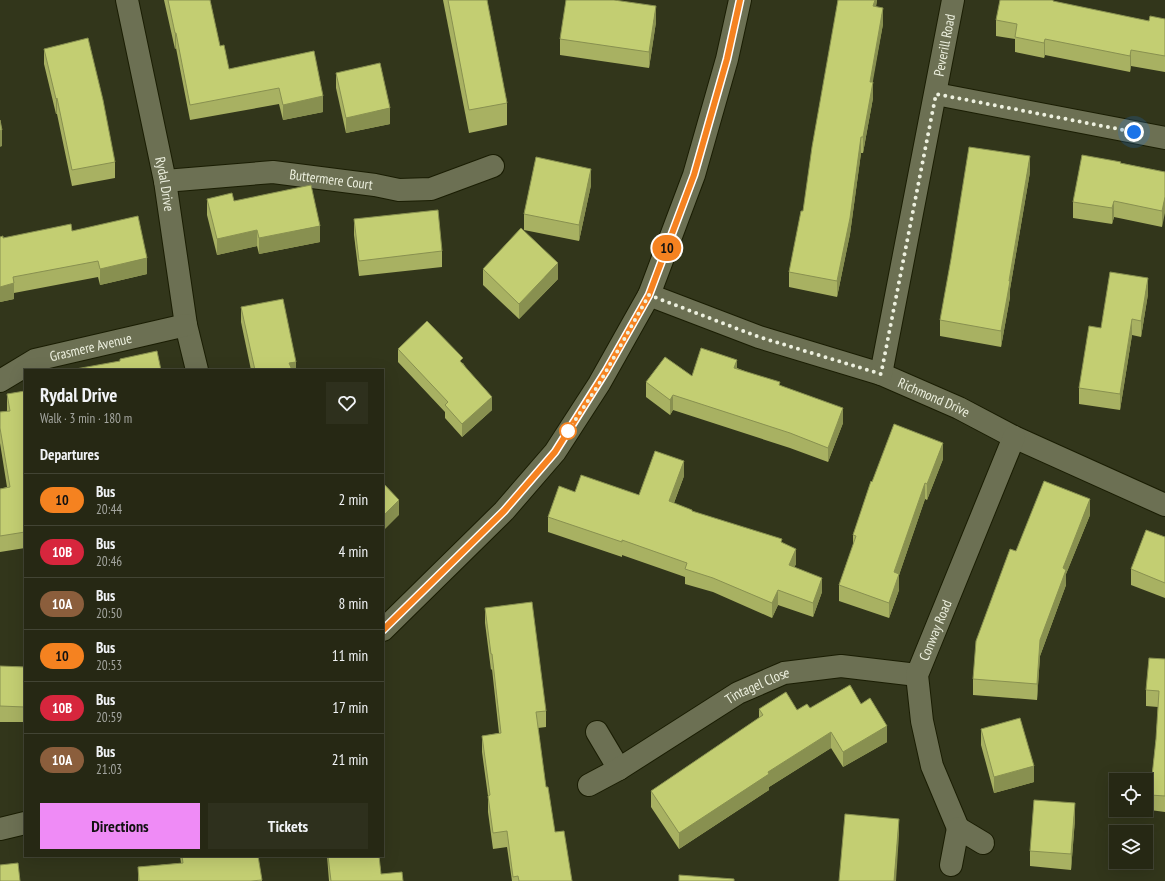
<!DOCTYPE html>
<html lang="en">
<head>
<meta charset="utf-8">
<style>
	body { margin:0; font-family:"PT Sans Narrow",sans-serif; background:#2e301d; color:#f1f3f6; height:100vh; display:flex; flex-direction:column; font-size:15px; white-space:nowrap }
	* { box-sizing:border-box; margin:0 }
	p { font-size:13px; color:#a4a6a0 }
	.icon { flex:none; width:22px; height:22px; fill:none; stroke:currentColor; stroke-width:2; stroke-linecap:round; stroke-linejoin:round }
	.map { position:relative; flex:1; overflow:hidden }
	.drawer { position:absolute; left:24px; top:369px; width:360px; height:488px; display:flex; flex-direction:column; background:#262814; border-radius:0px; box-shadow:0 4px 16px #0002,0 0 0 1px #424434 }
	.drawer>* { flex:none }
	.badge { padding:0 8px; border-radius:13px; font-size:14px; line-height:26px }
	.controls { position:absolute; left:1109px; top:773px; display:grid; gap:8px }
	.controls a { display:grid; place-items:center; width:44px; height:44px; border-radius:0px; background:#262814; box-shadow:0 4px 16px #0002,0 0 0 1px #424434; font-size:20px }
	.you { position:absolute; width:20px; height:20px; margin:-10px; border:3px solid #fff; border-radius:50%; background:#1a73e8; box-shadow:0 0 0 6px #1a73e833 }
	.map>.badge { position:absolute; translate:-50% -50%; box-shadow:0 0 0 2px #fff }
	h2 { padding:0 16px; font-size:15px; line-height:36px }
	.round { display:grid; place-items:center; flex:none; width:42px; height:42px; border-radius:0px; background:#2e301d }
	.summary { display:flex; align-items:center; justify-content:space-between; height:68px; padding:0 16px }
	h1 { font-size:19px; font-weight:700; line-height:30px }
	.button { display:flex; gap:8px; margin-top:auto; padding:8px 16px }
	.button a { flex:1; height:46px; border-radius:0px; background:#ef8bf6; color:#111; font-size:16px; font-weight:700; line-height:46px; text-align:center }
	.button a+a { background:#2e301d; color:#f1f3f6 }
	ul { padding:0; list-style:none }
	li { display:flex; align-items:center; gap:12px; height:52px; padding:0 16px; border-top:1px solid #424434 }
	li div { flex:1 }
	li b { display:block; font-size:15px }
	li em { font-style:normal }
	li .badge { min-width:44px; font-weight:700; text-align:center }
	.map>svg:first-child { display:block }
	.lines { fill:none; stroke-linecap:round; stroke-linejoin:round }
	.minor-casing { stroke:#1a1d03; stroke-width:24 }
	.minor { stroke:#6c7053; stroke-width:22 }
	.wall { fill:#a8b162 }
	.shaded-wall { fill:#889050 }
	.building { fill:#c3ce72; stroke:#889050 }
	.line-casing { stroke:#fff; stroke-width:9 }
	.line { stroke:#f58220; stroke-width:6 }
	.walk { stroke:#edf0df; stroke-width:4; stroke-dasharray:0 7.2 }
	.stop-dot { fill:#fff; stroke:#f58220; stroke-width:2 }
	.labels { text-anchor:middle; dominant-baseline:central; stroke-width:4; stroke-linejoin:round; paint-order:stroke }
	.street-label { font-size:14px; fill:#edf0df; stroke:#1a1c10 }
</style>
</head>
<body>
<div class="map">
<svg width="1165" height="881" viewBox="0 0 1165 881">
	<rect width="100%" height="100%" fill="#32361b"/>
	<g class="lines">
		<g class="minor-casing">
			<g id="minor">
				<path id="s1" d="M127,0L165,181L186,325L197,370"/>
				<polyline points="936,94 1165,138"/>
				<path id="s2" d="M165,181L273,172L375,185L399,190L431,189L493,166"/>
				<path id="s3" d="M649,295L759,337L881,374L959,408L1014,437L1165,505"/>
				<path id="s4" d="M881,374L953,0"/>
				<path id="s5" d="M0,381L35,360L186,325"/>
				<polyline points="383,630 504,511 555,452 599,384 649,295 694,175 727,59 740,0"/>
				<polyline points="597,732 619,769"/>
				<path id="s6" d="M589,785L619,769L738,693L784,673L841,666L917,675"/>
				<path id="s7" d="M958,828L932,766L922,721L917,675L1014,437"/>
				<polyline points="0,829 25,823"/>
				<polyline points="951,865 958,828 983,843"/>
			</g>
		</g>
		<use href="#minor" class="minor"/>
	</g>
	<g class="wall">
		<polygon points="164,0 210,0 220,46 229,69 314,51 323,112 283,120 279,104 190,120 176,48 175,49"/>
		<polygon points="443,0 487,0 507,103 507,125 469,133"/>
		<polygon points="838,0 877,0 876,7 883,24 872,82 873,98 863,153 861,153 850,234 837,297 789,287 789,272 803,211"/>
		<polygon points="1056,2 1149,21 1165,19 1165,72 1131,66 1130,72 1045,55 1044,58 1015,52 1015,39 996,36 996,20"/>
		<polygon points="656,22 649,68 560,55 560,39"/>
		<polygon points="44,49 115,162 115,178 72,186 57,114 56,114 44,64"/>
		<polygon points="336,73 390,124 346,133 336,88"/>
		<polygon points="1121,163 1165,172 1162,227 1114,217 1112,224 1073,218 1073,202"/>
		<polygon points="1030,172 1010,289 1010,297 1001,347 940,336 940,320"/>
		<polygon points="591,185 579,241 524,230 524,214"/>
		<polygon points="207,199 234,201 320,242 259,254 257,246 217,255 207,215"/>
		<polygon points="354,219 442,251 442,267 359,276 354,235"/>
		<polygon points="72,231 147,274 100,285 98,277 14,293 14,299 0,302 0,237 3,238"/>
		<polygon points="483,269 558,279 519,319 483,285"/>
		<polygon points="1148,294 1141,337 1132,335 1120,410 1079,404 1079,388 1101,328"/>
		<polygon points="241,307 296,370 251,370 241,322"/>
		<polygon points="398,349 463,363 492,410 462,437 445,418 445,412 398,362"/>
		<polygon points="737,368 780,385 843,423 828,462 790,448 673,410 670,415 646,397 646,382 692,376"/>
		<polygon points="25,391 25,548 0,552 0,489 7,487 0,443 0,412 7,411 7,394"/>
		<polygon points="943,459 927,500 925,499 899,575 899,590 889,618 839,601 839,585 853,545 853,535 872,482"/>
		<polygon points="684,476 674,503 692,512 782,543 796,564 794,567 822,592 813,617 778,605 772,618 713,592 685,584 685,577 622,555 622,557 548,532 548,517 575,492 639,495"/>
		<polygon points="1090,515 1066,574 1066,585 1040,656 1037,700 973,695 973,679 1016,551"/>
		<polygon points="1165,537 1165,598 1131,585 1131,569"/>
		<polygon points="485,608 546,711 546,727 538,728 546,787 555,832 572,881 512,881 507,847 493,849 488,812 488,796 482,752 482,736 499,733 492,669 491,670 485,623"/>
		<polygon points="1165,659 1165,812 1150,810 1150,795 1156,739 1158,707 1146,706 1146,690"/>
		<polygon points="0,666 25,667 25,722 0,722"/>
		<polygon points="861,704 887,742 843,767 831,748 769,787 769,790 679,849 651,807 651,791 759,718 759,709 797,710 810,708"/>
		<polygon points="981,729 1034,782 994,793 981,745"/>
		<polygon points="1075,819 1071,870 1030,866 1030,851"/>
		<polygon points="180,856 258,856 262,881 138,881 138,867 181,863"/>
		<polygon points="327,856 379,856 381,874 403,881 329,881"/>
	</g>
	<g class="shaded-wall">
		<polygon points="875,0 877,0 873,22 873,6"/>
		<polygon points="656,6 656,22 649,68 649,52"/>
		<polygon points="883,8 883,24 870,98 870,82"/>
		<polygon points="175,33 176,33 176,48 175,49"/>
		<polygon points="1045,39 1045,55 1044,58 1044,43"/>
		<polygon points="1131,50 1131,66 1130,72 1130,56"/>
		<polygon points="873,82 873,98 863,153 863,137"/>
		<polygon points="323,96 323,112 283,120 283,105"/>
		<polygon points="57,98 57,114 56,114 56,99"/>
		<polygon points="390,108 390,124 346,133 346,118"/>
		<polygon points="2,130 2,146 0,147 0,131"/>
		<polygon points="861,137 861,153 850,234 837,297 837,281"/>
		<polygon points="1030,156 1030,172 1010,289 1010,297 1001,347 1001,331"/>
		<polygon points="591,169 591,185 579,241 579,225"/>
		<polygon points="1165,197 1165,213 1162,227 1162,211"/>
		<polygon points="1114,201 1114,217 1112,224 1112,208"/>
		<polygon points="320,226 320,242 259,254 259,238"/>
		<polygon points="257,230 257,246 217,255 217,239"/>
		<polygon points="147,258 147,274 100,285 100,269"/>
		<polygon points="558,263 558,279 519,319 519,304"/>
		<polygon points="1148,278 1148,294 1141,337 1141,321"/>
		<polygon points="14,283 14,299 0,302 0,287"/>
		<polygon points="1132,319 1132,335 1120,410 1120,394"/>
		<polygon points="737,360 737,374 734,368"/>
		<polygon points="296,362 296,370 289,370 289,363"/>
		<polygon points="673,395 673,410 670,415 670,400"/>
		<polygon points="492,397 492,410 462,437 462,424"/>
		<polygon points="843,408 843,423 828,462 828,448"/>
		<polygon points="943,443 943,459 927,500 927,484"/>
		<polygon points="684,461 684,476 669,516 669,501"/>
		<polygon points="925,483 925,499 899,575 899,590 889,618 889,603 894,572"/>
		<polygon points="1090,499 1090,515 1066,574 1066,585 1040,656 1037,700 1037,684 1040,640 1063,568"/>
		<polygon points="399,500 399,515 383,531 383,516"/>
		<polygon points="796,549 796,564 789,580 789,565"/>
		<polygon points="822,578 822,592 813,617 813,603"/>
		<polygon points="778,590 778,605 772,618 772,603"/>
		<polygon points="887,726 887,742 843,767 843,752"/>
		<polygon points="831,732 831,748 769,787 769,790 679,849 679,833 768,772"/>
		<polygon points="1034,766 1034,782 994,793 994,777"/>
		<polygon points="1075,803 1075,819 1071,870 1071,854"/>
		<polygon points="899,819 899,835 896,881 894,881"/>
	</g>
	<g class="building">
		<polygon points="168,0 210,0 220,46 224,45 229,69 314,51 323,96 283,105 279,88 190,105 176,33 175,33"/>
		<polygon points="448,0 487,0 507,103 469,110"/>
		<polygon points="566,0 614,0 656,6 649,52 560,39"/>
		<polygon points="838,0 875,0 873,6 883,8 870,82 873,82 863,137 861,137 850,218 837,281 789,272 801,211 803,211 812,147"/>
		<polygon points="1000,0 1053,0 1053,1 1149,21 1150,16 1165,19 1165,56 1131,50 1130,56 1045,39 1044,43 1015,37 1017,24 996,20"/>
		<polygon points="88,38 103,100 115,162 72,170 57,98 56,99 44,49"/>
		<polygon points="380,63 390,108 346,118 336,73"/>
		<polygon points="0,120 2,130 0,131"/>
		<polygon points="969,147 1030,156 1009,281 1010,281 1001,331 940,320 951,259"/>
		<polygon points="1082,155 1121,162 1120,163 1165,172 1165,197 1162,211 1114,201 1112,208 1073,202"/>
		<polygon points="536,157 591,169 579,225 524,214"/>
		<polygon points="311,185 320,226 259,238 257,230 217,239 207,199 232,193 234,201"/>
		<polygon points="438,210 442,251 359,261 354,219"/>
		<polygon points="138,216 147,258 100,269 98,261 13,277 14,283 0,287 0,237 3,236 3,238 71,224 72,231"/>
		<polygon points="521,228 558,263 519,304 483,269"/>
		<polygon points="1110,272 1148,278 1141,321 1132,319 1120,394 1079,388 1089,326 1101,328"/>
		<polygon points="283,299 296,362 289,363 292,370 255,370 241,307"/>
		<polygon points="427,321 463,358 460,361 492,397 462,424 445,405 448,402 398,349"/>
		<polygon points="701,348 737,360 734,368 780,382 779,385 843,408 828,448 790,433 673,395 670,400 646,382 665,357 692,376"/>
		<polygon points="157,351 161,370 70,370 120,361 120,359"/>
		<polygon points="25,391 25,532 0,536 0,489 10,487 0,428 0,412 10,411 7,394"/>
		<polygon points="894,424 943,443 927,484 925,483 894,572 899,574 889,603 839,585 856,536 853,535 871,481 872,482"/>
		<polygon points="655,451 684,461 669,501 692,510 692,511 782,539 781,542 796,549 789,565 822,578 813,603 778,590 772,603 713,578 685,569 687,563 622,540 622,542 548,517 559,486 575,492 581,475 639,495"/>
		<polygon points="1044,481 1090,499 1063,568 1066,570 1040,640 1037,684 973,679 976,641 1010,549 1016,551"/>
		<polygon points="383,483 399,500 383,516"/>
		<polygon points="1146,530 1165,537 1165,583 1131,569"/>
		<polygon points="532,602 546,711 536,712 546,787 548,787 555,832 564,831 572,881 519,881 518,876 513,877 507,831 493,833 488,796 490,795 482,736 501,733 492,654 491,654 485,608"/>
		<polygon points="1149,658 1165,659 1165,796 1150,795 1156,739 1159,691 1146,690"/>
		<polygon points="0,666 25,667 25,707 0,706"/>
		<polygon points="850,685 861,704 870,698 887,726 843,752 831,732 768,772 769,774 679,833 651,791 763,715 759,709 786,692 797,710 807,704 810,708"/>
		<polygon points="1020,718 1034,766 994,777 981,729"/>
		<polygon points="1034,800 1075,803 1071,854 1030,851"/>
		<polygon points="845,814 899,819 894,881 839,881"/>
		<polygon points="182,856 258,856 262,880 251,881 139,881 138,867 183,863"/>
		<polygon points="328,856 379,856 381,874 402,872 403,881 331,881"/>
		<polygon points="18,863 20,881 0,881 0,865"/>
		<polygon points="679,875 734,879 734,881 679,881"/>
	</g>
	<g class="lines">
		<g class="line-casing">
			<polyline id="line" points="383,630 504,511 555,452 606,371 649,295 694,175 727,59 740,0"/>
		</g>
		<use href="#line" class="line"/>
		<polyline class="walk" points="568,431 599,384 649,295 759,337 881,374 936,94 1134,132"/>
	</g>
	<circle class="stop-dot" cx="568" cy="431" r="8"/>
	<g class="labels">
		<g class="street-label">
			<text stroke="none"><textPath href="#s4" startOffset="335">Peverill Road</textPath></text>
			<text stroke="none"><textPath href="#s2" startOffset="167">Buttermere Court</textPath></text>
			<text stroke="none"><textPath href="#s1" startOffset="188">Rydal Drive</textPath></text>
			<text stroke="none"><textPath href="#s5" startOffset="98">Grasmere Avenue</textPath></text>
			<text stroke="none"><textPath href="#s3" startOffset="303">Richmond Drive</textPath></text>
			<text stroke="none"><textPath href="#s7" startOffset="208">Conway Road</textPath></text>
			<text stroke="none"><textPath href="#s6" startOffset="196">Tintagel Close</textPath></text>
		</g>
	</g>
</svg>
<div class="controls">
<a><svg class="icon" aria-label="locate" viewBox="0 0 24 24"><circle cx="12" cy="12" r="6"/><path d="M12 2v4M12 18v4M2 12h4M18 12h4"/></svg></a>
<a><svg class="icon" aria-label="layers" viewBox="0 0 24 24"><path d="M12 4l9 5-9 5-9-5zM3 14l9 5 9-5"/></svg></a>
</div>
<div class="you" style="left:1134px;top:132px"></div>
<b class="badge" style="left:667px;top:248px;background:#f58220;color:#111">10</b>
<section class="drawer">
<div class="summary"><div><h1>Rydal Drive</h1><p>Walk · 3 min · 180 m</p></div><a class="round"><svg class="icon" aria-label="heart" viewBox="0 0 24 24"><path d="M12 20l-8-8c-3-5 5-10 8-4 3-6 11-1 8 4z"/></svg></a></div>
<h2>Departures</h2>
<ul>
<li><span class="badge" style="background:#f58220;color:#111">10</span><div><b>Bus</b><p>20:44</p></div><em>2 min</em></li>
<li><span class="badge" style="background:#d7263d;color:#fff">10B</span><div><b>Bus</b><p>20:46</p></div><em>4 min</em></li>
<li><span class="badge" style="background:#8b5e3c;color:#fff">10A</span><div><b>Bus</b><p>20:50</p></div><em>8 min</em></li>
<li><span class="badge" style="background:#f58220;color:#111">10</span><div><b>Bus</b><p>20:53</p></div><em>11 min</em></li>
<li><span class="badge" style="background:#d7263d;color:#fff">10B</span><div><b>Bus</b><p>20:59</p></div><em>17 min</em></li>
<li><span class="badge" style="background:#8b5e3c;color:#fff">10A</span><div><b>Bus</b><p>21:03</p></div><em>21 min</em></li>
</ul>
<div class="button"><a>Directions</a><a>Tickets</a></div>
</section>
</div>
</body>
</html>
